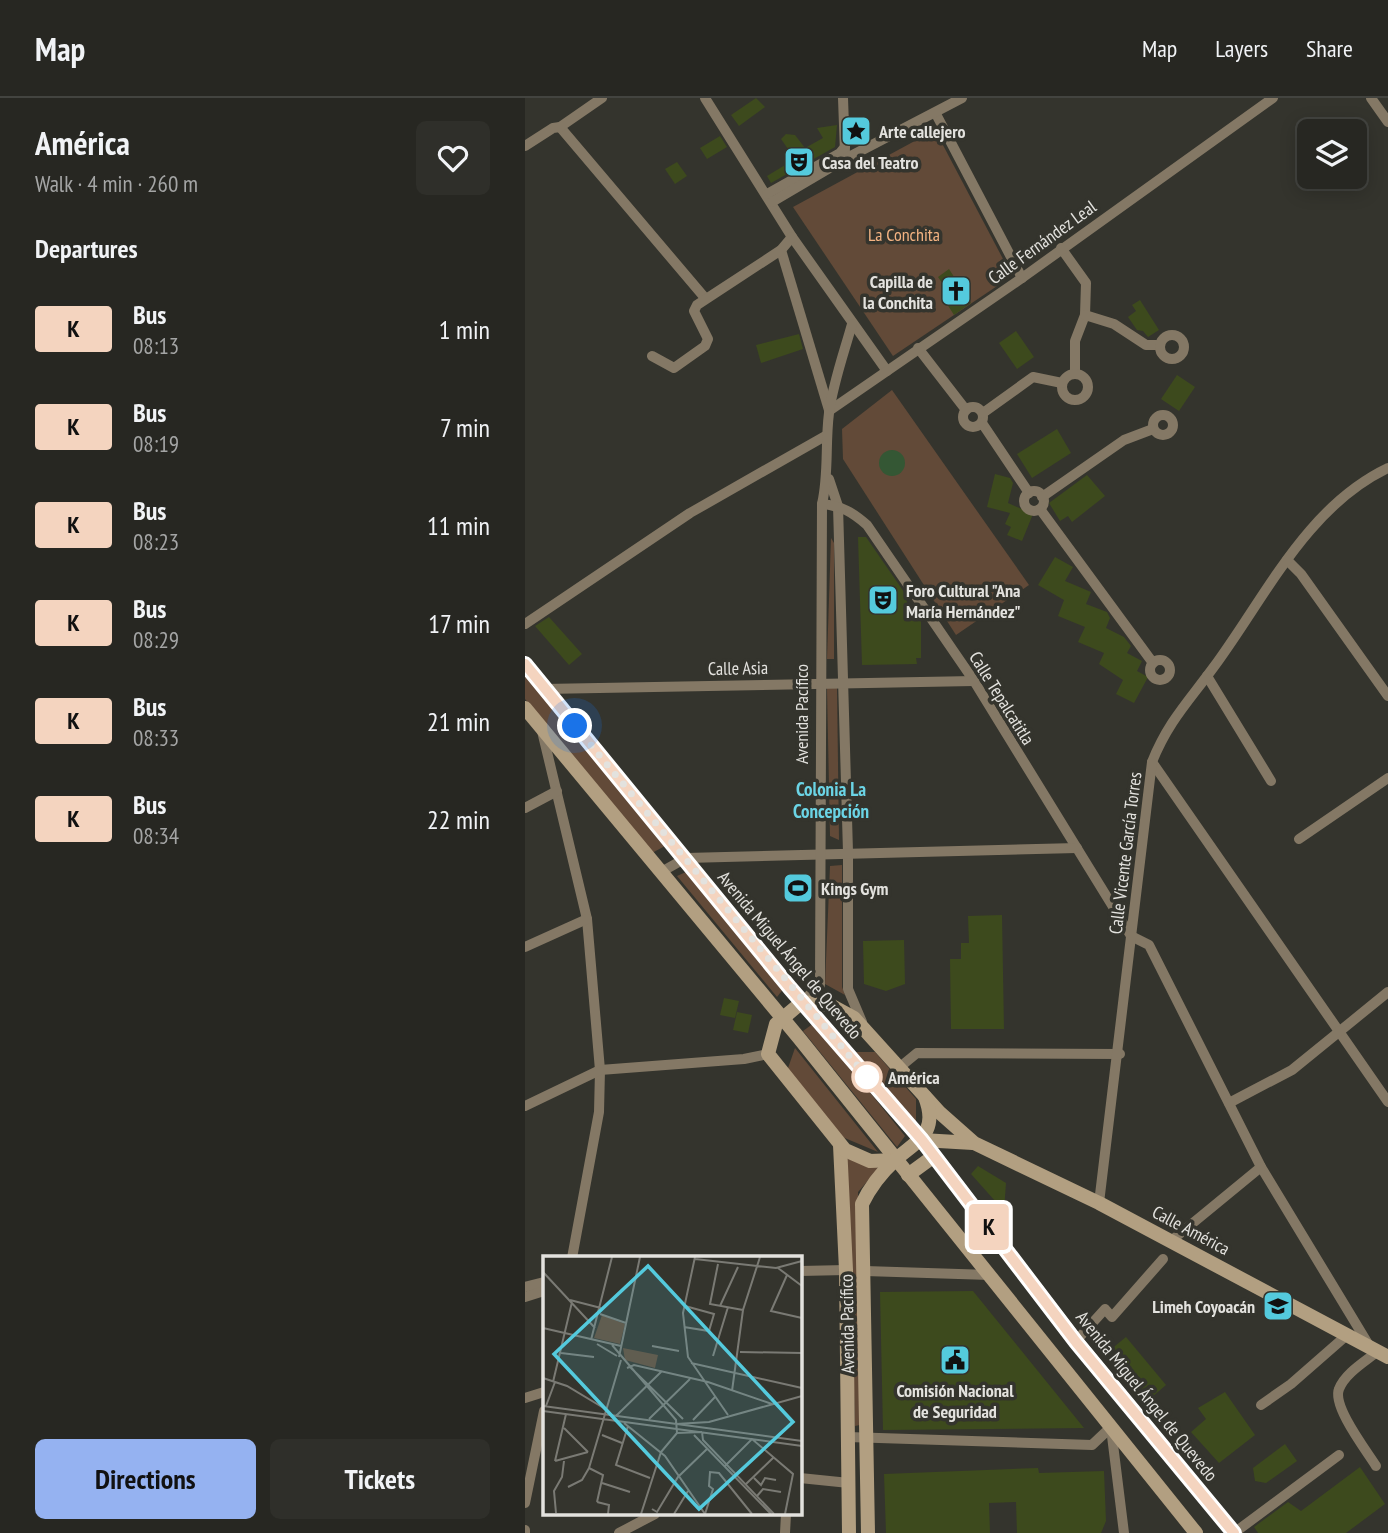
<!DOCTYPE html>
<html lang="en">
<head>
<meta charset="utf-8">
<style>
	body { margin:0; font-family:"PT Sans Narrow",sans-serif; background:#2f2f2a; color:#f1f3f6; height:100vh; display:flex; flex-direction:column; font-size:26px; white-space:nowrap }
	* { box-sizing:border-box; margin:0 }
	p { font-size:23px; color:#a4a5a5 }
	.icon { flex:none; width:38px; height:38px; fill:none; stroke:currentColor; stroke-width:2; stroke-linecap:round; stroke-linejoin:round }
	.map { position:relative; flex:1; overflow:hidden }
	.panel { display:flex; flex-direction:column; background:#272722; width:525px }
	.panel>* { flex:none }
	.badge { padding:0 14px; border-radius:5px; font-size:24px; line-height:46px }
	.fabs { position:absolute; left:772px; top:21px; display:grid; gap:14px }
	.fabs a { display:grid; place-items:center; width:70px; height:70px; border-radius:10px; background:#272722; box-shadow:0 4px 18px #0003,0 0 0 2px #434440; font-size:35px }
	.you { position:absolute; width:35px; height:35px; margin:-18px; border:5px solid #fff; border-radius:50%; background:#1a73e8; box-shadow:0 0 0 10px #1a73e833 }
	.map>.badge { position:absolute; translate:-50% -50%; box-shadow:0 0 0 4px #fff }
	h2 { padding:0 35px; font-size:26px; line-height:63px }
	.round { display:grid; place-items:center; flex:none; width:74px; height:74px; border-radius:10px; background:#2f2f2a }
	.head { display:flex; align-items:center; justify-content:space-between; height:119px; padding:0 35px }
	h1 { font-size:33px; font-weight:800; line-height:52px }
	.cta { display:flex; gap:14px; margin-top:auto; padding:14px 35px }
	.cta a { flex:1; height:80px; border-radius:10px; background:#95b2f1; color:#111; font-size:28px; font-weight:800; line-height:80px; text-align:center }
	.cta a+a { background:#2f2f2a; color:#f1f3f6 }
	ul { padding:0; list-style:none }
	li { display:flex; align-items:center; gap:21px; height:98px; padding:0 35px }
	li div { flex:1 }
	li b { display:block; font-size:26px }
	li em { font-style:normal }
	li .badge { min-width:77px; font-weight:700; text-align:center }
	header { display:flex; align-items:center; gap:42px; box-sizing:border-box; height:98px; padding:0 35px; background:#272722; border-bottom:2px solid #434440 }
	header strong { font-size:33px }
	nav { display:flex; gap:38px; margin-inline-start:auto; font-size:24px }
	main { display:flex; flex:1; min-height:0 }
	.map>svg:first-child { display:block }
	.green { fill:#624a38 }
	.water { fill:#345734 }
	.building { fill:#3d4a1d }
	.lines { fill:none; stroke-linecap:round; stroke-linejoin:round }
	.street { stroke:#847865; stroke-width:10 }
	.secondary { stroke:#b29f81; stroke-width:14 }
	.line-casing { stroke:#fff; stroke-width:16 }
	.line { stroke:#f4d4bf; stroke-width:10 }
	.walk { stroke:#e3e2de; stroke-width:7; stroke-dasharray:0 12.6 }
	.stop-dot { fill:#fff; stroke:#f4d4bf; stroke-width:3.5 }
	.labels { text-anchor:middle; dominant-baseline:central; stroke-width:7; stroke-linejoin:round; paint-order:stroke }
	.poi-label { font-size:18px; font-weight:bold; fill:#e3e2de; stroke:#34342d; text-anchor:start }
	.park-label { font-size:18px; fill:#f4b382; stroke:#34342d }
	.street-label { font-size:18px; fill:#e3e2de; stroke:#34342d }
	.stop-label { font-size:18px; font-weight:bold; fill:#e3e2de; stroke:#34342d; text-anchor:start }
	.neighbourhood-label { font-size:19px; font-weight:bold; fill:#6bd4e5; stroke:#34342d }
	.inset-road { fill:none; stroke:#7a7a74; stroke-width:2 }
	.view { fill:#54cadd; fill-opacity:0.15; stroke:#54cadd; stroke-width:3.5 }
	.inset-edge { fill:none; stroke:#e3e2de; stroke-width:3.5 }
</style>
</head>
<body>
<header>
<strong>Map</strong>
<nav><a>Map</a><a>Layers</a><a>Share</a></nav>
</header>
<main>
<section class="panel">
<div class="head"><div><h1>América</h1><p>Walk · 4 min · 260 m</p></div><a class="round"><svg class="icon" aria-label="heart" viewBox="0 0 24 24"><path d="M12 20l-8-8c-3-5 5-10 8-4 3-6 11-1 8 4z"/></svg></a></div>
<h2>Departures</h2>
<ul>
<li><span class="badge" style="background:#f4d4bf;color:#111">K</span><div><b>Bus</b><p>08:13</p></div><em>1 min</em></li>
<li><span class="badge" style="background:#f4d4bf;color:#111">K</span><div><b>Bus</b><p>08:19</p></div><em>7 min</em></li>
<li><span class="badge" style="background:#f4d4bf;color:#111">K</span><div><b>Bus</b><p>08:23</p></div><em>11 min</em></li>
<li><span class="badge" style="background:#f4d4bf;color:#111">K</span><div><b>Bus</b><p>08:29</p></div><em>17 min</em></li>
<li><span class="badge" style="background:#f4d4bf;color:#111">K</span><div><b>Bus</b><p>08:33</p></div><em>21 min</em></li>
<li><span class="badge" style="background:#f4d4bf;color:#111">K</span><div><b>Bus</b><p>08:34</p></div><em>22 min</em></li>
</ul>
<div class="cta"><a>Directions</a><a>Tickets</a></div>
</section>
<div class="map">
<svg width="863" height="1435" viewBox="0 0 863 1435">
	<rect width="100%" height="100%" fill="#34342d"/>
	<g class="green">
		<polygon points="410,32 487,178 368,258 268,109"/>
		<polygon points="367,292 504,487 431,537 318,361 317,331"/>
		<polygon points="306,440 309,445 309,561 302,561"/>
		<polygon points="0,578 140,748 127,755 0,601"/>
		<polygon points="302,590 312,590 314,742 305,738"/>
		<polygon points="317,767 317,889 320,897 300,886 305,768"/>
		<polygon points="161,774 259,890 252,899 152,778"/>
		<polygon points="289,925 380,1038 372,1049 278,933"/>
		<polygon points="270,950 353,1054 315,1038 262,973"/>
		<polygon points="331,954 350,954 391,1001 391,1027"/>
		<polygon points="322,1060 354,1070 333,1094 335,1327 330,1328"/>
	</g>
	<circle class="water" cx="367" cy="365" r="13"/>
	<g class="building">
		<polygon points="231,0 240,9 214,28 206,17"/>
		<polygon points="312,27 310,49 246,85 242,78 270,61 256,41 261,36 270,37 280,50 298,40 292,30"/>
		<polygon points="195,38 202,49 182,61 175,50"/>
		<polygon points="152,64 162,78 150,86 140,71"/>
		<polygon points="424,171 446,205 429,217 422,206 429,202 413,179"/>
		<polygon points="615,202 634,232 623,239 618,233 612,232 603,219 611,213 607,207"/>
		<polygon points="491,233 509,259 492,271 474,245"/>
		<polygon points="274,236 278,251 236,265 231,247"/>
		<polygon points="652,277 670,289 654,313 636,301"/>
		<polygon points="532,331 546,355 507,380 492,356"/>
		<polygon points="470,376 485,380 488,385 483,405 508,416 497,443 482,437 486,429 480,426 485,415 462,409"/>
		<polygon points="562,377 580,398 547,424 543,418 535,423 524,405"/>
		<polygon points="333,439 341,439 379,494 385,514 393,514 396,519 396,560 391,560 392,566 337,567"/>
		<polygon points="530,459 548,469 540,483 566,494 561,506 582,514 585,520 581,530 599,539 606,548 602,555 617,563 612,573 623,579 609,605 591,596 598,582 574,566 579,555 553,544 560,529 533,518 539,502 513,487"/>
		<polygon points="24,519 57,556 44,567 10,528"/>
		<polygon points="477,817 479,931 426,931 425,861 436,861 436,845 444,845 443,818"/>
		<polygon points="379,842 380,886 361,893 339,886 338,843"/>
		<polygon points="199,900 214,903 210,920 195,917"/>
		<polygon points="212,914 227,917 223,935 208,932"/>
		<polygon points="453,1068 481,1085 479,1113 446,1076"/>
		<polygon points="448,1193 559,1330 358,1332 355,1194"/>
		<polygon points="601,1239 641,1287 620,1305 579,1257"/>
		<polygon points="700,1294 730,1337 694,1365 666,1334 681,1321 673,1310"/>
		<polygon points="760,1346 772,1363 741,1385 730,1383 728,1370"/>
		<polygon points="835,1369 860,1406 821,1435 733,1435 729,1429 763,1404 776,1413"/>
		<polygon points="513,1370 514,1375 579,1373 581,1423 576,1435 492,1435 491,1404 464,1405 465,1435 361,1435 359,1376"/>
	</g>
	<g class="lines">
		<g class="street">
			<polyline points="180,0 267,139 362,273"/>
			<polyline points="318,0 320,55"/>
			<polyline points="846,0 863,24"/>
			<polyline points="411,16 497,180"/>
			<polyline points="35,29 180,200"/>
			<polyline points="0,48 28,30 35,29 77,0"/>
			<polyline points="242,96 315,55 320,49"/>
			<polyline points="247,104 320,61 437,0"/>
			<polyline points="536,150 561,185 560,217 550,243 550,276"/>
			<polyline points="256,152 304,312"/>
			<polyline points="560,217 589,226 621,247 635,247"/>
			<circle cx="647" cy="249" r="12"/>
			<polyline points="393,250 441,312"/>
			<polyline points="127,258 149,270 180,248 183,241 169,213 172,207 256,152 267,139"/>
			<circle cx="550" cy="289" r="13"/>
			<circle cx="448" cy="319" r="10"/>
			<polyline points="304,313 497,180 748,0"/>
			<polyline points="458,315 508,279 537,285"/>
			<circle cx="638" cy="327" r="10"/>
			<polyline points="457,325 504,395"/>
			<polyline points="304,381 313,408 323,754 323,891 337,924"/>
			<circle cx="509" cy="403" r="10"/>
			<polyline points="517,399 599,342 628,331"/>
			<path d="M297,406C317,408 327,414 342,427L449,583L606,838"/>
			<polyline points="515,411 628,565"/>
			<polyline points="762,462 776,476 863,598"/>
			<polyline points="0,526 165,415 302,337"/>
			<circle cx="635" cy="572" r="10"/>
			<polyline points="682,578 746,683"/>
			<polyline points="19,591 449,583"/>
			<polyline points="17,633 62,821 75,972 74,1014 47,1160"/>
			<polyline points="627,664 863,1004"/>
			<polyline points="0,710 32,693"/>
			<polyline points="774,741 863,680"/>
			<polyline points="136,774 161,760 552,750"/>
			<polyline points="606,838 624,847 736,1069 845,1249"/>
			<polyline points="0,849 62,821"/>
			<path d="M277,904L295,887L297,406C304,376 300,346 304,315C308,285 319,255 327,226"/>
			<polyline points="375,969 392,955 595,956"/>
			<polyline points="704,1005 767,972 863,894"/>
			<polyline points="0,1008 75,972 219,961 243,956"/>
			<path d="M574,1105L627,664C643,624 663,604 688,570C740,500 781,409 863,370"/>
			<polyline points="646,1143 736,1069"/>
			<polyline points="275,1173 321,1172"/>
			<polyline points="340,1173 465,1177"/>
			<polyline points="0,1189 19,1184"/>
			<polyline points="0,1199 19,1193"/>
			<polyline points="551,1243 580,1211 587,1219 638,1161"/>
			<polyline points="0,1300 19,1294"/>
			<polyline points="736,1307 766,1286 822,1237"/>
			<polyline points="586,1330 599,1435"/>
			<polyline points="323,1339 567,1347 586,1329"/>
			<path d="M851,1368C841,1352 807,1308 814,1291C820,1275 841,1263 853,1253"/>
			<polyline points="275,1380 324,1385"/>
			<polyline points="0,1405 19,1313"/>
			<polyline points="0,1432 0,1435"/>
			<polyline points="94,1435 130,1416"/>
			<polyline points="260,1435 261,1416"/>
			<polyline points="709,1435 814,1357"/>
		</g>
		<g class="secondary">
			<polyline points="0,567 265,890 397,1042 551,1243 709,1435"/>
			<polyline points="0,610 274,940 671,1435"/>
			<polyline points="397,1042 448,1045"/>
			<polyline points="315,1047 321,1172 324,1435"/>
			<polyline points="371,1062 345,1063 320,1052 243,956 251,926 277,904 305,907 329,920 414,1014 449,1045 574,1105 863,1259"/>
			<polyline points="383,1077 409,1058"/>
			<path d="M343,1435L337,1106C345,1089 356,1075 370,1062C393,1042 414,1035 400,999"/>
		</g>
	</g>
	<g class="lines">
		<g class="line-casing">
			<polyline id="line" points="0,566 265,890 397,1042 551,1244 709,1435"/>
		</g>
		<use href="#line" class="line"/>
		<polyline class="walk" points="50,628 342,979"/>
	</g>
	<defs>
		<g id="sight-square" transform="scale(1.575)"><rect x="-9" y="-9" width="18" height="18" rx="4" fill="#54cadd" stroke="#34342d"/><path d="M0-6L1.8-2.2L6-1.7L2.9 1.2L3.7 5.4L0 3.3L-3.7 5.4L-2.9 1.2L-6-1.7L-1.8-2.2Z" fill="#111"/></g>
		<g id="theatre-square" transform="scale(1.575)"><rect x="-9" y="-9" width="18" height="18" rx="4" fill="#54cadd" stroke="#34342d"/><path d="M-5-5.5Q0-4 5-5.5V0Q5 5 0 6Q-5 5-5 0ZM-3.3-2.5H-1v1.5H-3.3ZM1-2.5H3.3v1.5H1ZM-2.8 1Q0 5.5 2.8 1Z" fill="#111"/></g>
		<g id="church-square" transform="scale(1.575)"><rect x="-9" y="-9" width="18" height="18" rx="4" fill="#54cadd" stroke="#34342d"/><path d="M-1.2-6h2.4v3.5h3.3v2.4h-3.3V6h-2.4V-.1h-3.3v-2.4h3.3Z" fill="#111"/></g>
		<g id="stadium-square" transform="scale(1.575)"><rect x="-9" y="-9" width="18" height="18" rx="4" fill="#54cadd" stroke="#34342d"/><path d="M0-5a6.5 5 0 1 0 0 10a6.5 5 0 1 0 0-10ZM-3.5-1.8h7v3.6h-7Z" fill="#111"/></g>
		<g id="school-square" transform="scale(1.575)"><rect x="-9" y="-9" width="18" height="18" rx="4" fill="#54cadd" stroke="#34342d"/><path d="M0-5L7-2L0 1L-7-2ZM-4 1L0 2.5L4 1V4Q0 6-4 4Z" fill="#111"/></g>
		<g id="civic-square" transform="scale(1.575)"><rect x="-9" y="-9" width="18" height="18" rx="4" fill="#54cadd" stroke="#34342d"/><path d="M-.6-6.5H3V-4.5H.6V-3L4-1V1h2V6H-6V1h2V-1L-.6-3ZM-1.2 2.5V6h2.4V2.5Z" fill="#111"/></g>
	</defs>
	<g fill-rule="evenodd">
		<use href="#sight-square" x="331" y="33"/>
		<use href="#theatre-square" x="274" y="64"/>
		<use href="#church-square" x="431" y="193"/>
		<use href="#theatre-square" x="358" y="502"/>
		<use href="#stadium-square" x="273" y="790"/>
		<use href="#school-square" x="753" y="1208"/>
		<use href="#civic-square" x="430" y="1262"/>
	</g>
	<circle class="stop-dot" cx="342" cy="979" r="14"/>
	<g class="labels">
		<g class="poi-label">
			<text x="354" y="33">Arte callejero</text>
			<text x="297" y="64">Casa del Teatro</text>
			<text x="408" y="183" text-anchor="end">Capilla de<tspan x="408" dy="21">la Conchita</tspan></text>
			<text x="381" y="492">Foro Cultural "Ana<tspan x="381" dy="21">María Hernández"</tspan></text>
			<text x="296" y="790">Kings Gym</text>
			<text x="730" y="1208" text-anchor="end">Limeh Coyoacán</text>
			<text x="430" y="1292" text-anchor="middle">Comisión Nacional<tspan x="430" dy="21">de Seguridad</tspan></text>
		</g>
		<g class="park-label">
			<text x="379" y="136">La Conchita</text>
		</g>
		<g class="street-label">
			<text transform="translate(517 144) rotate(-36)">Calle Fernández Leal</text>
			<text transform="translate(213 570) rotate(-1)">Calle Asia</text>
			<text transform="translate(477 600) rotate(58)">Calle Tepalcatitla</text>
			<text transform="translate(276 616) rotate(-90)">Avenida Pacífico</text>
			<text transform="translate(600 755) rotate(-83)">Calle Vicente García Torres</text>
			<text transform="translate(265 857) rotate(50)">Avenida Miguel Ángel de Quevedo</text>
			<text transform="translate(666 1132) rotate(28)">Calle América</text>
			<text transform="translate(322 1226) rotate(-91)">Avenida Pacífico</text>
			<text transform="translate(622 1298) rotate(51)">Avenida Miguel Ángel de Quevedo</text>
		</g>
		<g class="stop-label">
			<text x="363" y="979">América</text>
		</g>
		<g class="neighbourhood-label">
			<text x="306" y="691">Colonia La<tspan x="306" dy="22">Concepción</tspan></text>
		</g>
	</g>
	<g transform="translate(18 1158)">
		<rect width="259" height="259" fill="#34342d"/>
		<path d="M59,59L82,68L77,88L51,82ZM80,92L115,99L112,112L82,104Z" fill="#624a38"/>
		<path class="inset-road" d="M152,1L140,57L145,101L185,159M152,3L233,12L259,5M175,8L167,48L200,54M235,12L259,30M0,16L52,72M244,19L228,55L259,62M27,44L58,52M177,50L195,11M57,58L83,67M141,71L166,75L171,58L142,50M0,72L78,90M48,84L69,1M54,88L74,100M69,89L133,164L134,177M109,90L136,95M197,96L259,97M18,97L51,101M170,100L185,51M76,101L97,1M148,107L259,132M86,110L140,163M84,112L91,109L165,126L229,148M0,122L24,130L64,154M10,126L29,46M189,135L200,54L217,1M0,150L259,185M3,150L12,126M0,155L259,190M73,160L119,115M106,163L147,123M150,164L172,141M81,167L122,200L162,258M133,168L166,166L259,140M85,170L73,209L107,222M21,172L45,196M159,176L160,184L231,258M134,177L159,176M59,179L79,187M151,179L228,258M12,205L23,158M12,205L45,196M182,210L209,183L250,218L242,258M46,212L60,219L54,246M211,222L218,229L222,222L233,224M59,227L87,236M203,228L231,201M25,231L39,224L46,212L78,104M214,240L220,233L238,236M54,246L66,249L65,258M109,253L114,256L135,221L165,192M13,257L11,235L19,221L21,205M98,258L118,196L134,177M131,258L145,235M162,258L170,233L166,230L167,216L176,217L209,258"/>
		<path class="view" d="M105,10L250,166L156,253L11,98Z"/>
		<rect width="259" height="259" class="inset-edge"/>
	</g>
</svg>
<div class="fabs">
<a><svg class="icon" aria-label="layers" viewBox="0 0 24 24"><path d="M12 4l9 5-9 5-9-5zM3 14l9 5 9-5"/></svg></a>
</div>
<div class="you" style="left:50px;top:628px"></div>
<b class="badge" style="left:464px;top:1129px;background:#f4d4bf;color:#111">K</b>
</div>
</main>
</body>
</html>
